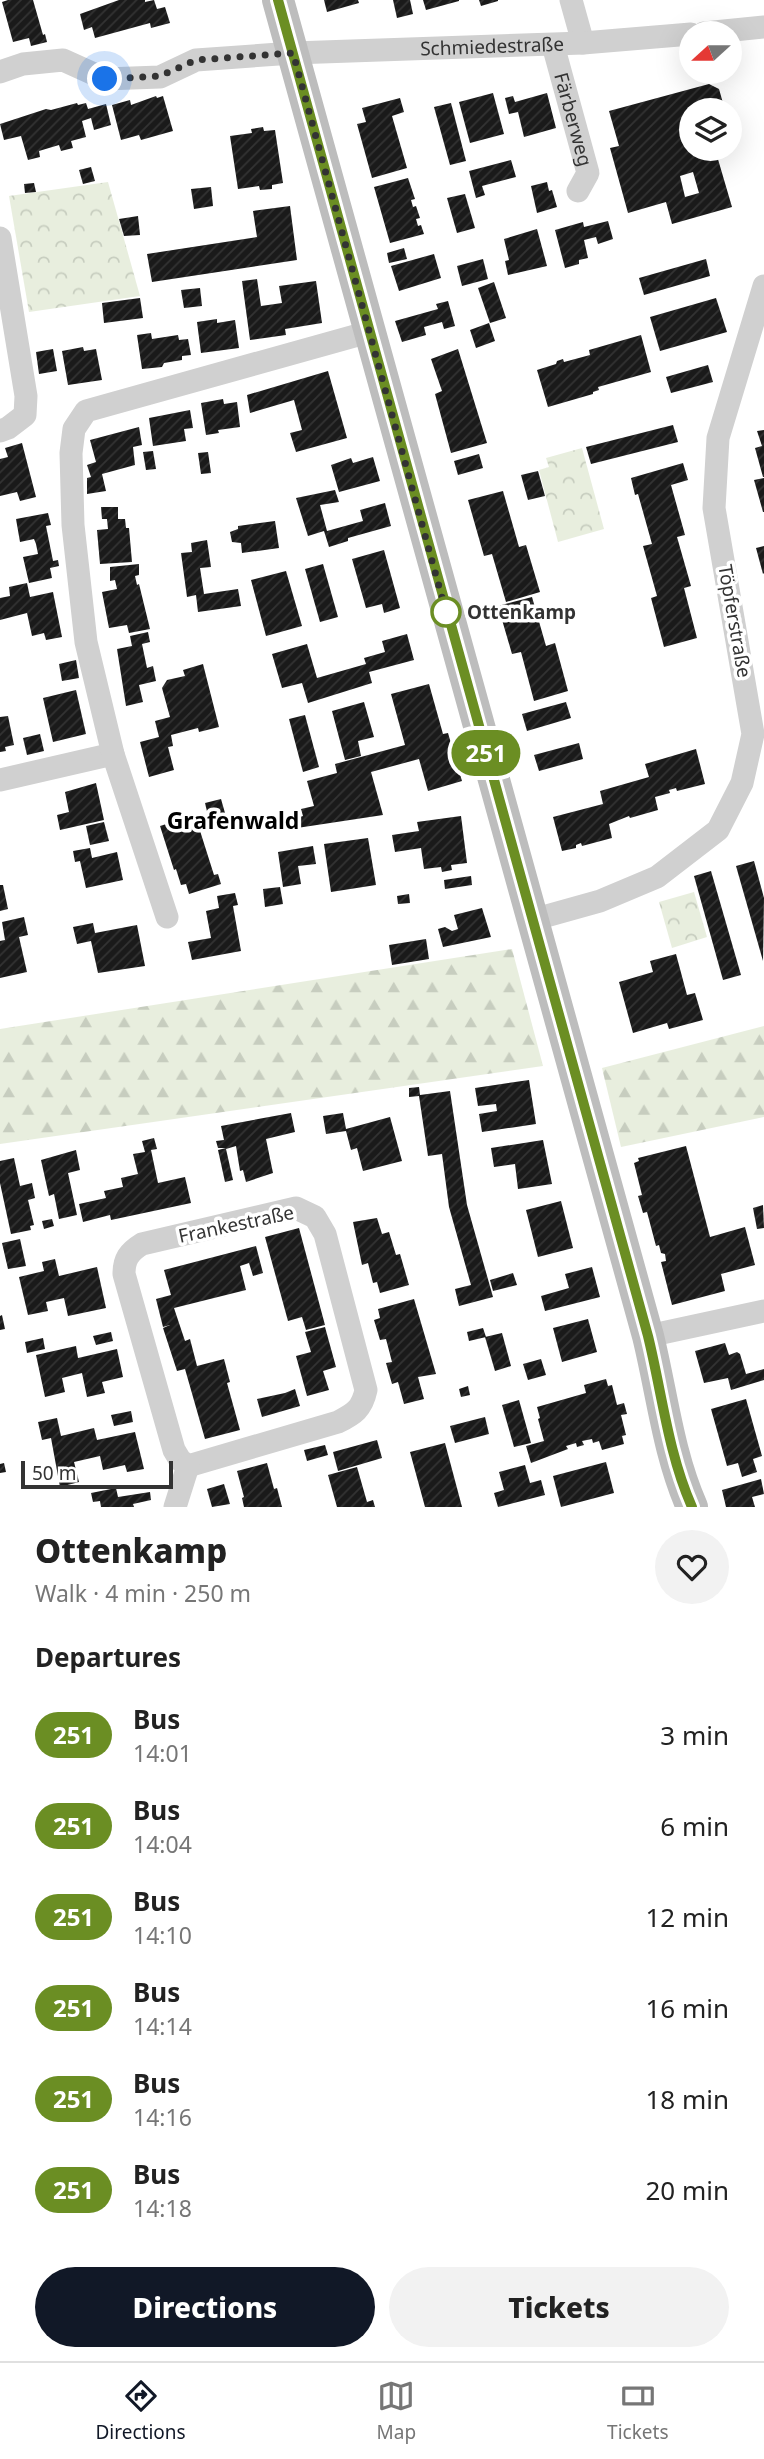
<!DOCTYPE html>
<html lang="en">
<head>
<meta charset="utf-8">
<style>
	body { margin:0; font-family:"Noto Sans",sans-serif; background:#f2f2f2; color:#222; height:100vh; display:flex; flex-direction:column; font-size:26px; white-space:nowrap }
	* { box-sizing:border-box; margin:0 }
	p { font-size:23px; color:#767676 }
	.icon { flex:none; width:38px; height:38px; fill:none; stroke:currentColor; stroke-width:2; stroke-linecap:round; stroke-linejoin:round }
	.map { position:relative; height:1507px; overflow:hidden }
	.drawer { display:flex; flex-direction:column; background:#fff; flex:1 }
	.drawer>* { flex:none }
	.badge { padding:0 14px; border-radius:23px; font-size:24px; line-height:46px }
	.needle { width:46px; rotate:249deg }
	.controls { position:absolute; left:679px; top:21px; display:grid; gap:14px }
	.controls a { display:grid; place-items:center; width:63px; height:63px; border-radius:50%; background:#fff; box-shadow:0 7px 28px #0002; font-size:35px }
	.scale { position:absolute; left:21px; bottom:18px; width:152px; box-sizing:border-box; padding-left:7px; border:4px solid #333; border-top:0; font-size:19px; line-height:24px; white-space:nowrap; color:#333; -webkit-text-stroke:5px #fff; paint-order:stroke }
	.you { position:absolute; width:35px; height:35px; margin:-18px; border:5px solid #fff; border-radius:50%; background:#1a73e8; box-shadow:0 0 0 10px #1a73e833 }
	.map>.badge { position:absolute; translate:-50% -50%; box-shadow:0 0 0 4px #fff }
	h2 { padding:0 35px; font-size:26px; line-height:63px }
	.round { display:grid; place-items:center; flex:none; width:74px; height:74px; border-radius:37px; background:#f2f2f2 }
	.summary { display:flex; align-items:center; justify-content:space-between; height:119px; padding:0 35px }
	h1 { font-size:33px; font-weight:800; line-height:52px }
	.primary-button { display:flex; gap:14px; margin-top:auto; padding:14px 35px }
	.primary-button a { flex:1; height:80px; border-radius:42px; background:#111827; color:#fff; font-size:28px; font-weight:800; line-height:80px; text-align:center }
	.primary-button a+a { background:#f2f2f2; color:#222 }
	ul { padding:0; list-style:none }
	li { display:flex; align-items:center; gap:21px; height:91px; padding:0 35px }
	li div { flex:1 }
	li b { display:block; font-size:26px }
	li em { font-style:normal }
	li .badge { min-width:77px; font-weight:700; text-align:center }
	.menu { display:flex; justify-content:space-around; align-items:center; height:98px; border-top:2px solid #e0e0e0; background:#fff; font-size:19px; color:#767676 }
	.menu a { display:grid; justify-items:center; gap:4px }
	.menu .active { color:#111827 }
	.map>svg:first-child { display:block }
	.forest { fill:url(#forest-firs) }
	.park { fill:url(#park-crowns) }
	.building { fill:url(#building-hatch); fill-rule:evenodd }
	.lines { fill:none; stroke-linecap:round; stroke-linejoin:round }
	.street { stroke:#d0d0d0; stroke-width:23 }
	.secondary { stroke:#bdbdbd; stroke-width:32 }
	.line-casing { stroke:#fff; stroke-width:16 }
	.line { stroke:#6b8e23; stroke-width:10 }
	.walk { stroke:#333; stroke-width:7; stroke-dasharray:0 12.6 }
	.stop-dot { fill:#fff; stroke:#6b8e23; stroke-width:3.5 }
	.labels { text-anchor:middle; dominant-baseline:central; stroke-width:7; stroke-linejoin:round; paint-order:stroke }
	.street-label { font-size:19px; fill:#333; stroke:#fff }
	.stop-label { font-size:19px; font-weight:bold; fill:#333; stroke:#fff; text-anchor:start }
	.quarter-label { font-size:23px; font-weight:bold; fill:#000; stroke:#fff }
</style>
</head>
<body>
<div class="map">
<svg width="764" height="1507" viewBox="0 0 764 1507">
	<defs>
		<pattern id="forest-firs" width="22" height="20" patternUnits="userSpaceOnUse" patternTransform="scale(1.75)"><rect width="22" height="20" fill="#e8eede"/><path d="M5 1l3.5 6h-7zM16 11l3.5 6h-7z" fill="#c7cdbf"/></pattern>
		<pattern id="park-crowns" width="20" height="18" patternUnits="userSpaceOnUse" patternTransform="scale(1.75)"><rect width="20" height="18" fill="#e8eede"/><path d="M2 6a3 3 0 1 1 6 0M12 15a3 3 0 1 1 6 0" fill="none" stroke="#c7cdbf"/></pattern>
		<pattern id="building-hatch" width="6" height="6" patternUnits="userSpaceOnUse" patternTransform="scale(1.75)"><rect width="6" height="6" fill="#1a1a1a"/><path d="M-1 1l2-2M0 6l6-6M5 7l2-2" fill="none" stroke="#333"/></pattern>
	</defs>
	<rect width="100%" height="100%" fill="#fff"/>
	<g class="forest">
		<polygon points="512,949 543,1066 0,1144 0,1029"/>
		<polygon points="764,1026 764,1117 621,1147 602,1068"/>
	</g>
	<g class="park">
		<polygon points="108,182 140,296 29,312 9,196"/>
		<polygon points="582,448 604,529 558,542 539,470 549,467 546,458"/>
		<polygon points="694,892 707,937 672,948 659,902"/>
	</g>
	<g class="building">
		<polygon points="8,0 33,0 43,35 45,34 47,42 31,46 29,38 13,42 2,2"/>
		<polygon points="119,0 145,0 145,2 154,0 157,9 165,7 170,23 151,28 150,23 95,38 92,27 84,30 80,14"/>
		<polygon points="324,0 358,0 359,3 327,12"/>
		<polygon points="393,0 410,0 413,14 397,18"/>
		<polygon points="423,0 459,0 459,1 426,10"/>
		<polygon points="479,0 498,0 498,1 481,6"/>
		<path d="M709,84L719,89L725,110H691V149H715L732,207L672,224L666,202L628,213L610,148L619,146L609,111ZM693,172L699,193L685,197L680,176Z"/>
		<polygon points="493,93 504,134 470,143 459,102"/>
		<polygon points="547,93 556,128 524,137 518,112 509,114 505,98 513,96 515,102"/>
		<polygon points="156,96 157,98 163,96 173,131 141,140 139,135 121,140 112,105 130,100 131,105"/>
		<polygon points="400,98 404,112 392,116 407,168 372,178 357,124 366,122 362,108"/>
		<polygon points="77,103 78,105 86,103 88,109 106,104 111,125 94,130 91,118 82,121 86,137 71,141 73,148 61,151 59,145 39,151 40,157 28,160 21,136 4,140 0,124 46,109 51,110"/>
		<polygon points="451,103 466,161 450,165 434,107"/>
		<polygon points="263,127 264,131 275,130 283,183 272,185 272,189 260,190 259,186 238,189 230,136 252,133 251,129"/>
		<polygon points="730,130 735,145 730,146"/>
		<polygon points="511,160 516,177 482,186 485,195 476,198 469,171"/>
		<polygon points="91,167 95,181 83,184 79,170"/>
		<polygon points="408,178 415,199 411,200 413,207 416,206 420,218 416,219 418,226 421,225 424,234 390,243 374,187"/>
		<polygon points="547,182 549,191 552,190 557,207 537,213 531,186"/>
		<polygon points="34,183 36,192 25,193 24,184"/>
		<polygon points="211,187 213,206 194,209 191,189"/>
		<polygon points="465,194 475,228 457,233 447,198"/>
		<polygon points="290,206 297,260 152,282 147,254 257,237 253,211"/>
		<polygon points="138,216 140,235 124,236 119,219"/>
		<polygon points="608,221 613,239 598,244 596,237 584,240 588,258 579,260 579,264 565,268 555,230 583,222 584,227"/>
		<polygon points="537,229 547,266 508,275 505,261 509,260 504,239"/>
		<polygon points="404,248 407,259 389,263 387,253"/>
		<polygon points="434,254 441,278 399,291 391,266"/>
		<polygon points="483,259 488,279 462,286 457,266"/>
		<polygon points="706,259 710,276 644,295 639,278"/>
		<polygon points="257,279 261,306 282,303 279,286 316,281 322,323 285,329 286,335 250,340 242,281"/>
		<polygon points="494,282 506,318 490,323 478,288"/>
		<polygon points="200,288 202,306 184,308 181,290"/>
		<polygon points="140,298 143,318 104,323 102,303"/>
		<polygon points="716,298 727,332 660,351 650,317"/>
		<polygon points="448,301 455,326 444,329 442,322 424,327 426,335 402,342 395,321 438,309 436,304"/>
		<polygon points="217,319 217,323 235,320 239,348 201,353 197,322"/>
		<polygon points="489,323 495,341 476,348 470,330"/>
		<polygon points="151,333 152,339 178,335 179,340 188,339 191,355 182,356 182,360 164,363 162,367 142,369 137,335"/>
		<polygon points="641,335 651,372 598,387 599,390 593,392 593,394 548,407 537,370 556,364 557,361 563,359 564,362 590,355 589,350"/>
		<polygon points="83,347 84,351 96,349 102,380 68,385 62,351"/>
		<polygon points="53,349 57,371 39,374 36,352"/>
		<polygon points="458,349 487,443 451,453 435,394 442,391 431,359"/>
		<polygon points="708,365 713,382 671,393 666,377"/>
		<polygon points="328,371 347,438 296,452 290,433 302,430 294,400 250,413 247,395"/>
		<polygon points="223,399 224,404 237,402 240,427 218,430 219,433 206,435 201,403"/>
		<polygon points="190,410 193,428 184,429 186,441 153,446 149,418"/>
		<polygon points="673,425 678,442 591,464 586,447"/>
		<polygon points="139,427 142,445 133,447 135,465 102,474 106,491 87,494 87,478 91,477 87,465 96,462 90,440"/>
		<polygon points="764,430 764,477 763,477 755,448 762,446 757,431"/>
		<polygon points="22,443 36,497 20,501 17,492 0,496 0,459 8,457 5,448"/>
		<polygon points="153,451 156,469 146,470 143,452"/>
		<polygon points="208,452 211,473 201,474 198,453"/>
		<polygon points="479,454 483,468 458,475 454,461"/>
		<polygon points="373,457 380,481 339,492 331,465 351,458 353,463"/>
		<polygon points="683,463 688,480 671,485 685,535 677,537 691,586 684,588 697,638 664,647 651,598 657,596 643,546 652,544 638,494 635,495 631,478"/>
		<polygon points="538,471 545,496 528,500 521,475"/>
		<polygon points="764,478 764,512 763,512 754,480"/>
		<polygon points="335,490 339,502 320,505 327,531 363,521 360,510 385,503 391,526 348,538 348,541 329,547 324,531 308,536 296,498"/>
		<polygon points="503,491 519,547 526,545 540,592 506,602 492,554 484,556 468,500"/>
		<polygon points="101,507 118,507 118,519 125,519 126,528 129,528 132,562 100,564 97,530 108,529 107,519 102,519"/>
		<polygon points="48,513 51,525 46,526 53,561 58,560 59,566 50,568 52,578 29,583 23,557 38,554 36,544 34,539 20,542 16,519"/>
		<polygon points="275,521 279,548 242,553 241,543 232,542 230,532 238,529 238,526"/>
		<polygon points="207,540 211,567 200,568 204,594 238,589 241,606 198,612 196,595 187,597 181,553 192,552 191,543"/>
		<polygon points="764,546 764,573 763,574 756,548"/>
		<polygon points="384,550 400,608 384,613 382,604 366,608 352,559"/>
		<polygon points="139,564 139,575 135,576 137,585 139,584 150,629 129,633 127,625 109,628 102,592 117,589 115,580 110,581 110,567"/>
		<polygon points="323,564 338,617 320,622 305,569"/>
		<polygon points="286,571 302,626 266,636 251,580"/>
		<polygon points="27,583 30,597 53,592 62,637 46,640 44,633 32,636 27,613 0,620 0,598 10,596 9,587"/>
		<polygon points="532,597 546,646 555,643 568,691 534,701 521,652 512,654 498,606"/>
		<polygon points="148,632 150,642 142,644 147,668 153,666 156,681 139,685 143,702 126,706 117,649 132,646 130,636"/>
		<polygon points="407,634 414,660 369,672 372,683 308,703 302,683 282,688 272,654 307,644 317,678 366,664 364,658 385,652 382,641"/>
		<polygon points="76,660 79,678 62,681 59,664"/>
		<polygon points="203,664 219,727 199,732 198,728 171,735 173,746 168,747 174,770 149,777 140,742 159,737 155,721 170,717 162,688 167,680 185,676 183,670"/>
		<polygon points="429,684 443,734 448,733 462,781 428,791 419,759 371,772 383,815 297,828 294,819 303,816 301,809 314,806 307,781 337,773 335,764 405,745 391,694"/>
		<polygon points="76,690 86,734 53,742 43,698"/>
		<polygon points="364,702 374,737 358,741 361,756 345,760 332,711"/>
		<polygon points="566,702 571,718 527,731 522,714"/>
		<polygon points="305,715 319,767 303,772 289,719"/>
		<polygon points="8,716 14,745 5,747 6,751 0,752 0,717"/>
		<polygon points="40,734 44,751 27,755 23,738"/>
		<polygon points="579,743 583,759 539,771 534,755"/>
		<polygon points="696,749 705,784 677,791 676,788 669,790 670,793 655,797 658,810 630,818 629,816 609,824 612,838 582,846 581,843 576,845 576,848 562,851 553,817 603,804 600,791 649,777 645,764"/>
		<polygon points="96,783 104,820 60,830 57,815 69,812 65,792"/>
		<polygon points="221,799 227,820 210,824 205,803"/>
		<polygon points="195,815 214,875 218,874 221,884 189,894 186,884 181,885 176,869 174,870 160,826"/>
		<polygon points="461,816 467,863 451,865 452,870 442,872 441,867 424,869 421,848 395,852 392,835 419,831 417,822"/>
		<polygon points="104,822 109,841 90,845 86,826"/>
		<polygon points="368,838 376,885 331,892 324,844"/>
		<polygon points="313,846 316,864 298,866 301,884 283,887 278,852"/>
		<polygon points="90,848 92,858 117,852 123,880 86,888 80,861 75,862 73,851"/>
		<polygon points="754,861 764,898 763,961 736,866"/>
		<polygon points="711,871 741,975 723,980 694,876"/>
		<polygon points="471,876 472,885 445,889 444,880"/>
		<polygon points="0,885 3,885 8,909 0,911"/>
		<polygon points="280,887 283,904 265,907 263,889"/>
		<polygon points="235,893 238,905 233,906 241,951 192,960 188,942 211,938 206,911 219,908 217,896"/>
		<polygon points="409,894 410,903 398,904 397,896"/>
		<polygon points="482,908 491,937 443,947 438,929 445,927 452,931 458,929 454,915"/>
		<polygon points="24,917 28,935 19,937 27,972 0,978 0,941 5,940 2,922"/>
		<polygon points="93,923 95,933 137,925 145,966 98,973 91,941 77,944 73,927"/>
		<polygon points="426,939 429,959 392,965 389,945"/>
		<polygon points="676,954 687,995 695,993 703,1020 669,1029 667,1023 633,1033 619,982 653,972 650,961"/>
		<polygon points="529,1080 536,1124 482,1132 479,1114 497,1111 496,1104 478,1106 475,1088"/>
		<polygon points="419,1087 420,1095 450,1091 467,1205 493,1297 459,1306 455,1289 471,1285 449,1207 442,1154 428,1156 419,1096 409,1097 409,1088"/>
		<polygon points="291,1113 295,1132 266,1139 273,1173 246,1182 243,1170 240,1171 236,1146 226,1149 233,1180 225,1182 218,1150 226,1148 218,1148 216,1141 224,1140 221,1126"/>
		<polygon points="343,1113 346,1129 390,1117 402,1161 363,1171 357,1148 351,1150 346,1131 326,1134 323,1116"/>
		<polygon points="154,1138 157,1149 151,1150 158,1183 185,1177 191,1203 111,1220 110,1215 83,1222 79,1204 106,1198 104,1191 123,1187 121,1178 138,1174 133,1154 145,1152 142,1141"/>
		<polygon points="543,1140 552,1184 518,1189 515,1164 494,1167 491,1148"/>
		<polygon points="686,1146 710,1237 745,1227 755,1265 721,1274 725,1291 672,1305 661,1262 666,1261 665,1254 661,1253 659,1245 656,1246 647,1212 643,1213 638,1196 642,1195 634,1163 639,1161 638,1158"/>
		<polygon points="76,1150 80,1170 68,1173 77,1215 59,1219 54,1194 49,1196 41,1160"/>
		<polygon points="14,1158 20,1186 32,1183 35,1198 28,1200 34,1225 30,1226 31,1230 11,1234 0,1183 0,1161"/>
		<polygon points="561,1201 573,1248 538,1257 526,1210"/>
		<polygon points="763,1205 764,1228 757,1229 753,1208"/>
		<polygon points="377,1218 382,1234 389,1232 396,1255 400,1254 409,1285 380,1293 377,1282 373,1283 368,1263 362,1265 353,1222"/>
		<polygon points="52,1219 54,1226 44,1229 42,1221"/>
		<polygon points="299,1228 325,1325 306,1330 302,1317 288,1321 265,1237"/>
		<polygon points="20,1239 26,1266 8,1269 2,1243"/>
		<polygon points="256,1246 263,1273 253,1276 249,1263 240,1266 246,1290 174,1308 185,1341 190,1339 197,1366 224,1359 230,1382 227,1383 240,1430 205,1439 185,1369 177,1371 163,1328 170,1325 163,1327 156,1299 171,1295 164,1270"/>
		<polygon points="55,1259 59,1276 97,1267 106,1308 68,1316 64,1298 46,1302 48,1311 28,1315 19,1277 44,1271 42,1262"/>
		<polygon points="592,1267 600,1297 545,1311 541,1296 569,1288 565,1274"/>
		<polygon points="513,1273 517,1285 493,1291 490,1280"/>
		<polygon points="414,1299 436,1374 418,1377 424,1399 404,1404 398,1382 392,1384 386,1363 392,1362 386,1339 380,1340 374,1320 380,1318 378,1309"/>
		<polygon points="2,1315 5,1329 0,1330 0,1316"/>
		<polygon points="588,1319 597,1352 562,1362 553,1328"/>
		<polygon points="325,1327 336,1367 323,1371 329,1390 307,1396 296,1356 311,1352 305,1332"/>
		<polygon points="483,1328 486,1337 469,1341 467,1332"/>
		<polygon points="111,1332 113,1341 96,1345 93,1336"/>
		<polygon points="502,1333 511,1366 495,1371 485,1337"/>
		<polygon points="43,1338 45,1349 27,1353 25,1342"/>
		<polygon points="725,1343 729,1355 737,1352 740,1354 746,1374 764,1369 764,1380 731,1390 728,1378 704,1383 695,1351"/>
		<polygon points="76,1346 78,1358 117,1349 123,1377 102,1382 105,1393 87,1397 82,1373 62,1378 65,1392 45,1397 36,1355"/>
		<polygon points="541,1359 546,1375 528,1380 523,1364"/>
		<polygon points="606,1379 608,1386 612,1385 617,1405 624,1403 627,1414 621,1415 626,1435 622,1436 624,1444 602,1450 599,1441 593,1443 592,1439 582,1441 584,1445 577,1447 576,1443 566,1446 568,1449 531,1463 526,1446 544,1441 538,1419 540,1418 537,1407 586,1393 584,1385"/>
		<polygon points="468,1386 470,1395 461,1397 459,1389"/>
		<polygon points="295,1389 300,1406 262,1417 257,1399 285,1393"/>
		<polygon points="746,1399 762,1456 753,1459 757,1472 742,1477 738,1463 727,1466 711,1409"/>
		<polygon points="519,1400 531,1443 514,1447 502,1405"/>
		<polygon points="131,1411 133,1422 114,1426 111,1415"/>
		<polygon points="485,1417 489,1434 455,1443 450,1426"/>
		<polygon points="57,1418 61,1436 94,1428 97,1440 135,1432 144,1469 127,1472 125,1465 103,1470 100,1456 74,1462 79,1482 60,1487 51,1438 42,1440 38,1422"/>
		<polygon points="377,1440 382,1458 338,1471 333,1452"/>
		<polygon points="445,1443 462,1507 425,1507 410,1452"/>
		<polygon points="325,1445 328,1455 307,1461 304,1450"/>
		<polygon points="606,1462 614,1493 561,1507 553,1476"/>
		<polygon points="4,1463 6,1472 0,1473 0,1464"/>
		<polygon points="267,1463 274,1489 277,1488 282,1507 244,1507 242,1498 244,1497 237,1471"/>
		<polygon points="525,1465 530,1483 541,1480 545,1495 498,1507 494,1493 504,1490 499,1472"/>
		<polygon points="357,1467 367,1502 373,1500 375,1507 337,1507 328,1475"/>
		<polygon points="761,1479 764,1494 752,1497 755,1507 726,1507 722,1490"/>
		<polygon points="224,1484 230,1504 212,1507 207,1489"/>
		<polygon points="116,1488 118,1497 150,1492 151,1500 133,1504 134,1507 101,1507 100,1501 93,1502 91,1493"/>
	</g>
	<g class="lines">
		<g class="street">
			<polyline points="571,0 583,43"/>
			<polyline points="704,33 764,27"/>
			<path id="s1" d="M553,45L588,173L578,191"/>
			<path id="s2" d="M0,72L23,64L63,60L105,79L160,77L196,60L293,53L583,43L691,34"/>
			<polyline points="0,238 26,396 25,415 8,428 0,431"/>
			<polyline points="0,780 113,754"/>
			<polyline points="167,917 113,754 86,642 73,525 71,453 74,429 86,411 369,332"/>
			<polyline points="532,920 600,901 657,877 718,830 742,783 753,734 714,508 718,438 764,286"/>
			<path d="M296,1208L315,1217L325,1234L366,1390C362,1409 354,1414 338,1422L188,1466L180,1460L174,1450L124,1274C124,1259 129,1252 142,1244Z"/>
			<polyline points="648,1336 764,1311"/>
			<polyline points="175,1507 188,1466"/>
		</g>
		<path class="secondary" d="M278,0L648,1336C662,1393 668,1453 692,1507"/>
	</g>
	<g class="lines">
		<g class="line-casing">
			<path id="line" d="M278,0L648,1336C662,1393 668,1453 692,1507"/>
		</g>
		<use href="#line" class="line"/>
		<polyline class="walk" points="105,79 160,76 196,60 293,53 446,612"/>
	</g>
	<circle class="stop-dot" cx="446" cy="612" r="14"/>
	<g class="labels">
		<g class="street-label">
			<text stroke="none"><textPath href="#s2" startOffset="502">Schmiedestraße</textPath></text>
			<text stroke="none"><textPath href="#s1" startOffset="77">Färberweg</textPath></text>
			<text transform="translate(735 621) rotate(80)">Töpferstraße</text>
			<text transform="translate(236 1224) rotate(-12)">Frankestraße</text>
		</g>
		<g class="stop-label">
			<text x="467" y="612">Ottenkamp</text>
		</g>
		<g class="quarter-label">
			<text x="233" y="820">Grafenwald</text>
		</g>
	</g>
</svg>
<div class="controls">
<a><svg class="needle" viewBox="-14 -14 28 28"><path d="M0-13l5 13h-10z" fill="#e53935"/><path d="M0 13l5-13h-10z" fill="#767676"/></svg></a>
<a><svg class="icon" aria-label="layers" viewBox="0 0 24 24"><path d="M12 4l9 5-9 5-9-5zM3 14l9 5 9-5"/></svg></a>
</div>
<div class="scale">50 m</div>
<div class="you" style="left:105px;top:79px"></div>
<b class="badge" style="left:486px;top:753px;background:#6b8e23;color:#fff">251</b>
</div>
<section class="drawer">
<div class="summary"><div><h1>Ottenkamp</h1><p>Walk · 4 min · 250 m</p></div><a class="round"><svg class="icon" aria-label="heart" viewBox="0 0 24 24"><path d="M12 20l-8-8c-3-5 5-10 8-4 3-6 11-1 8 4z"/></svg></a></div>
<h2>Departures</h2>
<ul>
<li><span class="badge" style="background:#6b8e23;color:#fff">251</span><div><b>Bus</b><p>14:01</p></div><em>3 min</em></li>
<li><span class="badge" style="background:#6b8e23;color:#fff">251</span><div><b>Bus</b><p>14:04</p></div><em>6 min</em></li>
<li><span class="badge" style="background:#6b8e23;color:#fff">251</span><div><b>Bus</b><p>14:10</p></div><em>12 min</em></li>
<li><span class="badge" style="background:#6b8e23;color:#fff">251</span><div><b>Bus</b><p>14:14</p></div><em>16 min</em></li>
<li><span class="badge" style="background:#6b8e23;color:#fff">251</span><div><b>Bus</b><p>14:16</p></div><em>18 min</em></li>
<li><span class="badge" style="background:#6b8e23;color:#fff">251</span><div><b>Bus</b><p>14:18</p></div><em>20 min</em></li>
</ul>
<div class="primary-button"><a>Directions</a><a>Tickets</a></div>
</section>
<nav class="menu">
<a class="active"><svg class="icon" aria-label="directions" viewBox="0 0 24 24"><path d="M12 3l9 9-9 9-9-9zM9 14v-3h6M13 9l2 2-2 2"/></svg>Directions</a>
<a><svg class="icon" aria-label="map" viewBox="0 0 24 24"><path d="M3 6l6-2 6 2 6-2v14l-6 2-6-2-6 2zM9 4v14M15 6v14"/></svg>Map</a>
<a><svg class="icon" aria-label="tickets" viewBox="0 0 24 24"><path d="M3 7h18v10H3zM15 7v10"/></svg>Tickets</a>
</nav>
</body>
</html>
